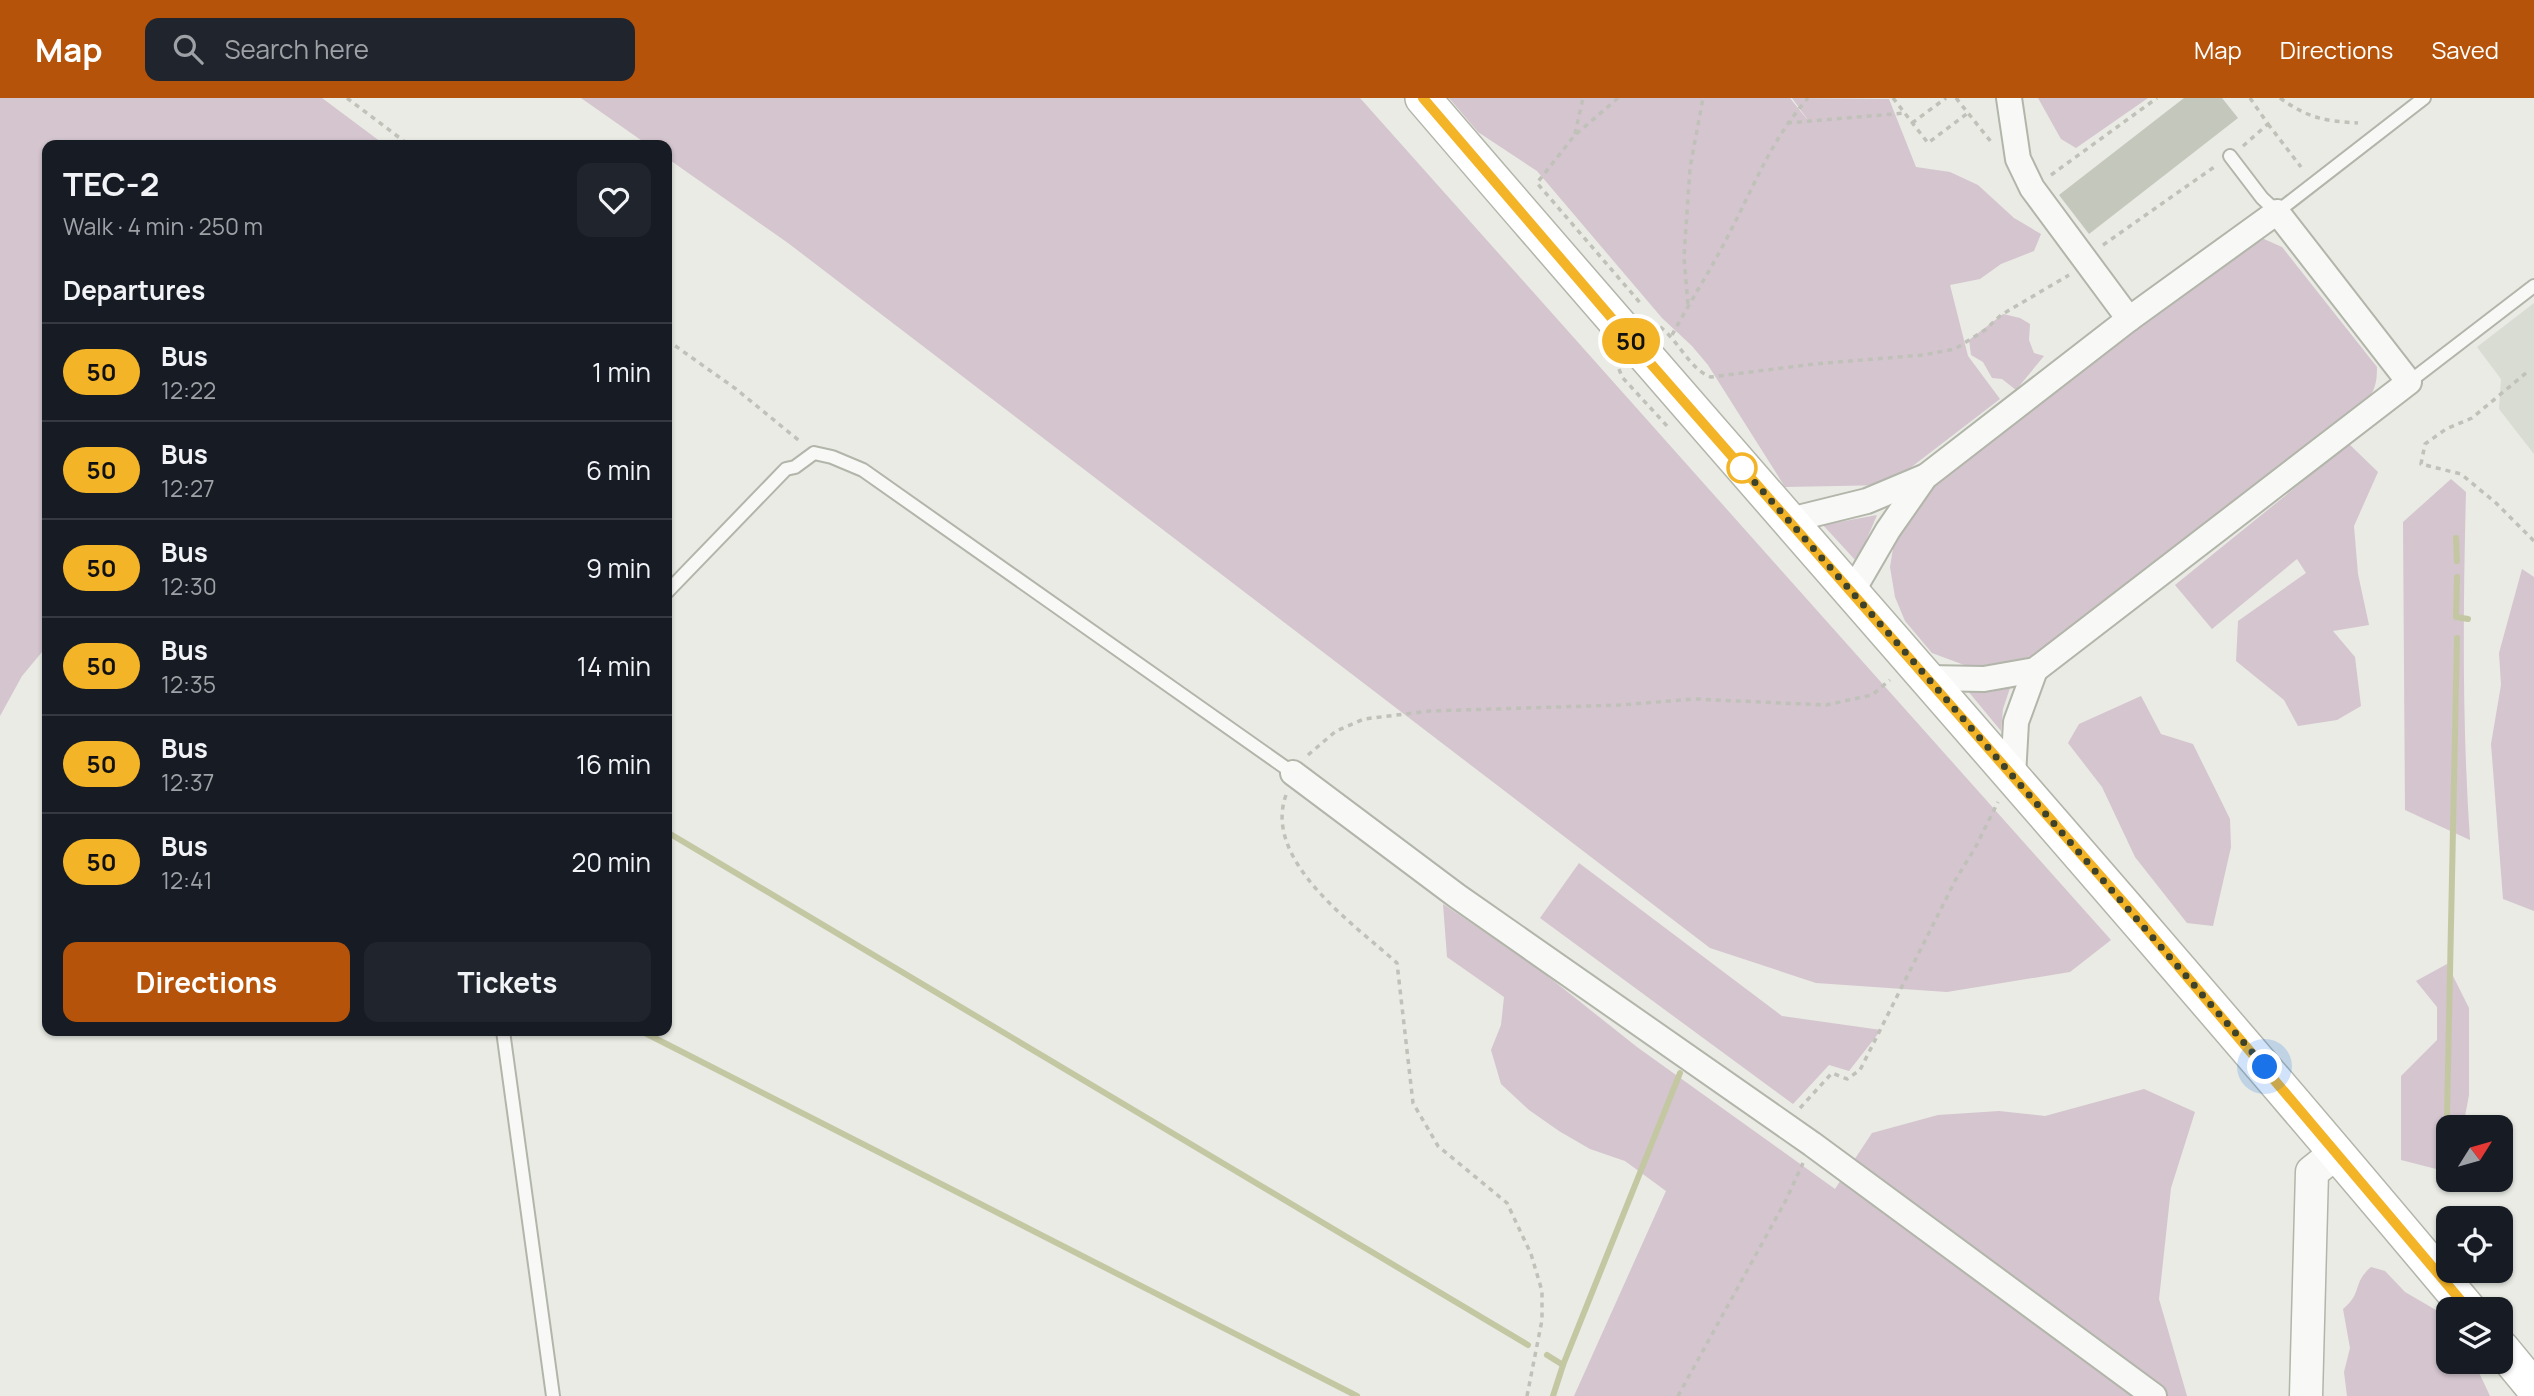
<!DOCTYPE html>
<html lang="en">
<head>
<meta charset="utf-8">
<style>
	body { margin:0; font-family:Manrope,sans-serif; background:#20242c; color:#f1f3f6; height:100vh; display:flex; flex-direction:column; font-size:26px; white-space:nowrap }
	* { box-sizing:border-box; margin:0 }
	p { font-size:23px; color:#9ea1a6 }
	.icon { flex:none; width:38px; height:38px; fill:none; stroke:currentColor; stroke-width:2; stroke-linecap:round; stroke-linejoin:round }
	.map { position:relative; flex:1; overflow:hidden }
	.panel { position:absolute; left:42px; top:42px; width:630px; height:896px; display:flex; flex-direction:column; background:#171b24; border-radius:14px; box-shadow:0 2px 5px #0004 }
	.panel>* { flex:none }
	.badge { padding:0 14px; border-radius:23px; font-size:24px; line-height:46px }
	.needle { width:46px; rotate:53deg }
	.tools { position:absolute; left:2436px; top:1017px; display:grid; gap:14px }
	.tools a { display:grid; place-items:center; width:77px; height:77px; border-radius:14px; background:#171b24; box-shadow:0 2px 5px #0004; font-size:35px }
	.you { position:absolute; width:35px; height:35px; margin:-18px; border:5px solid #fff; border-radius:50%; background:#1a73e8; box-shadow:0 0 0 10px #1a73e833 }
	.map>.badge { position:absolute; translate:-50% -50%; box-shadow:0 0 0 4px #fff }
	h2 { padding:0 21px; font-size:26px; line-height:63px }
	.round { display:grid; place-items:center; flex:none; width:74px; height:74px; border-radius:14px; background:#20242c }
	.summary { display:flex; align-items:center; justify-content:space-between; height:119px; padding:0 21px }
	h1 { font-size:33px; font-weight:700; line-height:52px }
	.primary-button { display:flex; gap:14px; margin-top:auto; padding:14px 21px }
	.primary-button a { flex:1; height:80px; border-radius:14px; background:#b45309; color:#fff; font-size:28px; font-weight:700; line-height:80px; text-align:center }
	.primary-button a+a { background:#20242c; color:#f1f3f6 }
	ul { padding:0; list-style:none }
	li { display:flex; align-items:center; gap:21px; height:98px; padding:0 21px; border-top:2px solid #363941 }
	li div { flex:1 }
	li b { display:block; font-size:26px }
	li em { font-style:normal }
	li .badge { min-width:77px; font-weight:700; text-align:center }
	header { display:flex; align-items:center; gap:42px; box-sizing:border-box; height:98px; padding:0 35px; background:#b45309; color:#fff }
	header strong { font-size:33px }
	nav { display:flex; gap:38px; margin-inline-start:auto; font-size:24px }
	.search { width:490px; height:63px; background:#20242c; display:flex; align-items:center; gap:18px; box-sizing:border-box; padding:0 24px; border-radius:14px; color:#9ea1a6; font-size:26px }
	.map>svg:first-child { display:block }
	.built { fill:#d9dcd2 }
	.green { fill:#d4c5cf }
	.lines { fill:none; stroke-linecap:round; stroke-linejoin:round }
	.stream { stroke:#c4c8a2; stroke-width:6 }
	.building { fill:#c4c7bb }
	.service-casing { stroke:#b2b5a9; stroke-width:16 }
	.minor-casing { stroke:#b2b5a9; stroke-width:28 }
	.tertiary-casing { stroke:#b2b5a9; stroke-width:35 }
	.secondary-casing { stroke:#b2b5a9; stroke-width:38 }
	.path { stroke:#c0c2b9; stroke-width:3.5; stroke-dasharray:5 5; stroke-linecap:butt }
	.service { stroke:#f8f9f6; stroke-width:12 }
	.minor { stroke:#f8f9f6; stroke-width:24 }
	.tertiary { stroke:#f8f9f6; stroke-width:32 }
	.secondary { stroke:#fff; stroke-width:35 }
	.line-casing { stroke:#fff; stroke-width:16 }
	.line { stroke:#f4b427; stroke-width:10 }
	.walk { stroke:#3d422c; stroke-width:7; stroke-dasharray:0 12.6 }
	.stop-dot { fill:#fff; stroke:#f4b427; stroke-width:3.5 }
</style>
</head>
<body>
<header>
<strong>Map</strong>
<div class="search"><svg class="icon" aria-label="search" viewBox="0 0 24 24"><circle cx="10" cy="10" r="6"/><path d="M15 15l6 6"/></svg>Search here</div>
<nav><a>Map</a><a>Directions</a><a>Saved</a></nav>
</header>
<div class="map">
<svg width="2534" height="1298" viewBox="0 0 2534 1298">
	<rect width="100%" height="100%" fill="#e9ebe4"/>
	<polygon class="built" points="2534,205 2534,356 2499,311 2501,281 2477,249"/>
	<g class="green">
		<polygon points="0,0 322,0 385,47 47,47 47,548 22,578 0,618"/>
		<polygon points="581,0 1360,0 2111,842 2070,874 1947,894 1816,885 1710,850 788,145 667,60 667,47 648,47"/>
		<polygon points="1449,0 1790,0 1810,25 1792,0 1889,1 1916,69 1950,74 1978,87 2014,120 2041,136 2034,153 2001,166 1980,181 1950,187 1968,258 2000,301 1888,387 1785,389 1708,267 1692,248 1662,220 1537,73 1478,34"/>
		<polygon points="2038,0 2148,0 2076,50 2061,41"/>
		<path d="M2264,141L2282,149L2377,269C2377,284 2375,294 2364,306L2033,559L2002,569L1975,571L1932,555L1905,523L1895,499L1890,469L1894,444L1933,387L2234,155L2253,142Z"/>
		<polygon points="2003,216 2020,220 2030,226 2029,242 2034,255 2044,258 2016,292 2002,281 1992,280 1983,264 1971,257 1969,242"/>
		<polygon points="2349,346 2378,374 2354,428 2358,476 2369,527 2333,533 2355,559 2361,608 2337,622 2298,628 2284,602 2236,563 2238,523 2306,475 2297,461 2212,531 2175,487"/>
		<path d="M2451,381L2466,394C2463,510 2462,625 2470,742L2405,712L2403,424Z"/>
		<polygon points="1877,417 1857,464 1823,427"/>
		<polygon points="2522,471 2534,479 2534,813 2503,801 2491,646 2501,587 2499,555"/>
		<polygon points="2010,590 2003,611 2001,633 1968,593 1989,594"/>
		<polygon points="2141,598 2161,636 2193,646 2230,721 2231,749 2213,828 2187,825 2135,759 2102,689 2068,645 2079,626"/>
		<polygon points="1579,765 1782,918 1881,932 1849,973 1829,967 1793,1006 1540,820"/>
		<polygon points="1443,806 1535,868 1637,949 1835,1091 1872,1035 1938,1017 1999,1013 2045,1018 2144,991 2195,1014 2171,1090 2159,1201 2187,1298 1574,1298 1666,1093 1625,1063 1590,1051 1559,1033 1529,1012 1501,986 1491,952 1501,927 1504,899 1447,859"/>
		<polygon points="2447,866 2469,910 2469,997 2463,1029 2448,1029 2448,1074 2401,1062 2401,978 2437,942 2437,909 2416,883"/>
		<path d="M2371,1169L2385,1173L2405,1194L2441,1215L2448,1225V1264H2474L2490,1298H2347L2344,1274L2350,1250L2343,1211C2363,1195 2352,1185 2371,1169Z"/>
	</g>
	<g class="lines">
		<g class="stream">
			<polyline points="2456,440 2457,463"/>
			<polyline points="2457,479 2456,519 2468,521"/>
			<polyline points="667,734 1528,1247"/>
			<polyline points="641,933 1357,1298"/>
			<polyline points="2446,1066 2457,540"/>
			<polyline points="1547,1257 1563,1267"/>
			<polyline points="1553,1298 1563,1267 1680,975"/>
		</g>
	</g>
	<polygon class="building" points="2184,0 2222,0 2238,20 2089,136 2059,97"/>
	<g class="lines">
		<g class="service-casing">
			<g id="service">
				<polyline points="2230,58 2262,100 2277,114 2424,0"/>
				<polyline points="2409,284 2534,188"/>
				<polyline points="667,494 786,371 795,369 814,355 832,359 863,372 1293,675"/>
				<polyline points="503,933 553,1298"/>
			</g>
		</g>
		<g class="minor-casing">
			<g id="minor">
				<polyline points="2009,0 2018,61 2032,90 2129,221"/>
				<polyline points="1790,422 1867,403 1924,379"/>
				<polyline points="1852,494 1888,432 1925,379 2129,221 2277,114 2409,284 2035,572 1984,581 1928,580"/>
				<polyline points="1293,675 1457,798 1812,1046 2154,1298"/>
				<polyline points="2013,678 2016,624 2035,572"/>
			</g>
		</g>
		<g class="tertiary-casing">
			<polyline id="tertiary" points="2306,1298 2312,1074 2337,1054"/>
		</g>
		<g class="secondary-casing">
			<g id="secondary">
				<path d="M1423,0C1770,405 2126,802 2468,1211"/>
				<polyline points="2501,1250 2534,1290"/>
			</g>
		</g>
		<g class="path">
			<polyline points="347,0 409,47"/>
			<polyline points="1618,0 1574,38 1537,85 1642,207"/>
			<polyline points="1893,0 1928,45 1968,15"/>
			<polyline points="1956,0 1992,45"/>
			<path d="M2280,0C2308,20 2324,23 2358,25"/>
			<polyline points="1787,25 1905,15"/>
			<polyline points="1912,25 1946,0"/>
			<polyline points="2268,26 2301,69"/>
			<polyline points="1575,36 1583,0"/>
			<polyline points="2243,48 2268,26 2250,0"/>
			<polyline points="2051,77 2157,0"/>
			<polyline points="2103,147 2217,67"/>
			<polyline points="1688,206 1684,159 1690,70 1703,0"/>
			<path d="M1660,229C1679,243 1690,272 1711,279L1814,266L1923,257L1955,251L1985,232L2001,217L2069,177"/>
			<path d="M1672,237C1691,202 1712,170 1730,134C1756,84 1770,44 1808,0"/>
			<polyline points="667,242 736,291 802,345"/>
			<polyline points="1619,271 1622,279 1668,329"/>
			<polyline points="2526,275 2472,320 2446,331 2425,346 2421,366 2461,376 2496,405 2534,443"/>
			<polyline points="1308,657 1336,633 1364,621 1430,613 1621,607 1694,601 1826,607 1872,597 1890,582"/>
			<path d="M1286,697C1262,763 1355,827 1397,865L1413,1005L1438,1048L1507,1105L1531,1156L1542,1193V1222L1527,1298"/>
			<polyline points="1800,1010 1832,975 1847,981 1860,972 1956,781 1975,750 1998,704"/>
			<polyline points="1678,1298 1786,1102 1803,1065"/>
		</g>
		<use href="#service" class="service"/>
		<use href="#minor" class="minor"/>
		<use href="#tertiary" class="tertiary"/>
		<use href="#secondary" class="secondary"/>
	</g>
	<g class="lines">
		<g class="line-casing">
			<polyline id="line" points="1423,0 1651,266 2139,822 2468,1211"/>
		</g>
		<use href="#line" class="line"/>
		<polyline class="walk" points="1742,370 1736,363 1913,563 2265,969"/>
	</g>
	<circle class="stop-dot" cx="1742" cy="370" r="14"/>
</svg>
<div class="tools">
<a><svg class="needle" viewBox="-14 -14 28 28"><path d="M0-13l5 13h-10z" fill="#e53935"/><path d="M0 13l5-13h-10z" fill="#9ea1a6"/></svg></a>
<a><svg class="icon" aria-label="locate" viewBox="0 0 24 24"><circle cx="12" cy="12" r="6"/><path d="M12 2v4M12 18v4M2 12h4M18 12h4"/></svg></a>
<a><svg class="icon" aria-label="layers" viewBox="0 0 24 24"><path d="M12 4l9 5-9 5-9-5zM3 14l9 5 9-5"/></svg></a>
</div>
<div class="you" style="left:2265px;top:969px"></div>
<b class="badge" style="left:1631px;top:243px;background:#f4b427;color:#111">50</b>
<section class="panel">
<div class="summary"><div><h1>TEC-2</h1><p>Walk · 4 min · 250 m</p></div><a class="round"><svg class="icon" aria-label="heart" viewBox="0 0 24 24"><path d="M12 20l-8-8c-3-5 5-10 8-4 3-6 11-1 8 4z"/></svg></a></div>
<h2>Departures</h2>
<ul>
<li><span class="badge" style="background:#f4b427;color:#111">50</span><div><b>Bus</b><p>12:22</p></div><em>1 min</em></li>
<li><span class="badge" style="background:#f4b427;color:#111">50</span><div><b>Bus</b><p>12:27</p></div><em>6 min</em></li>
<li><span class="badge" style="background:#f4b427;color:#111">50</span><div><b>Bus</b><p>12:30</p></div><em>9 min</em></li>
<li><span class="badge" style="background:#f4b427;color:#111">50</span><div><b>Bus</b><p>12:35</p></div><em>14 min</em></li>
<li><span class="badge" style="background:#f4b427;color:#111">50</span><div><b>Bus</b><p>12:37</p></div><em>16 min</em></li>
<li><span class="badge" style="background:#f4b427;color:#111">50</span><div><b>Bus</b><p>12:41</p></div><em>20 min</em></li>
</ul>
<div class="primary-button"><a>Directions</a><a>Tickets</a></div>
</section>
</div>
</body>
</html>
